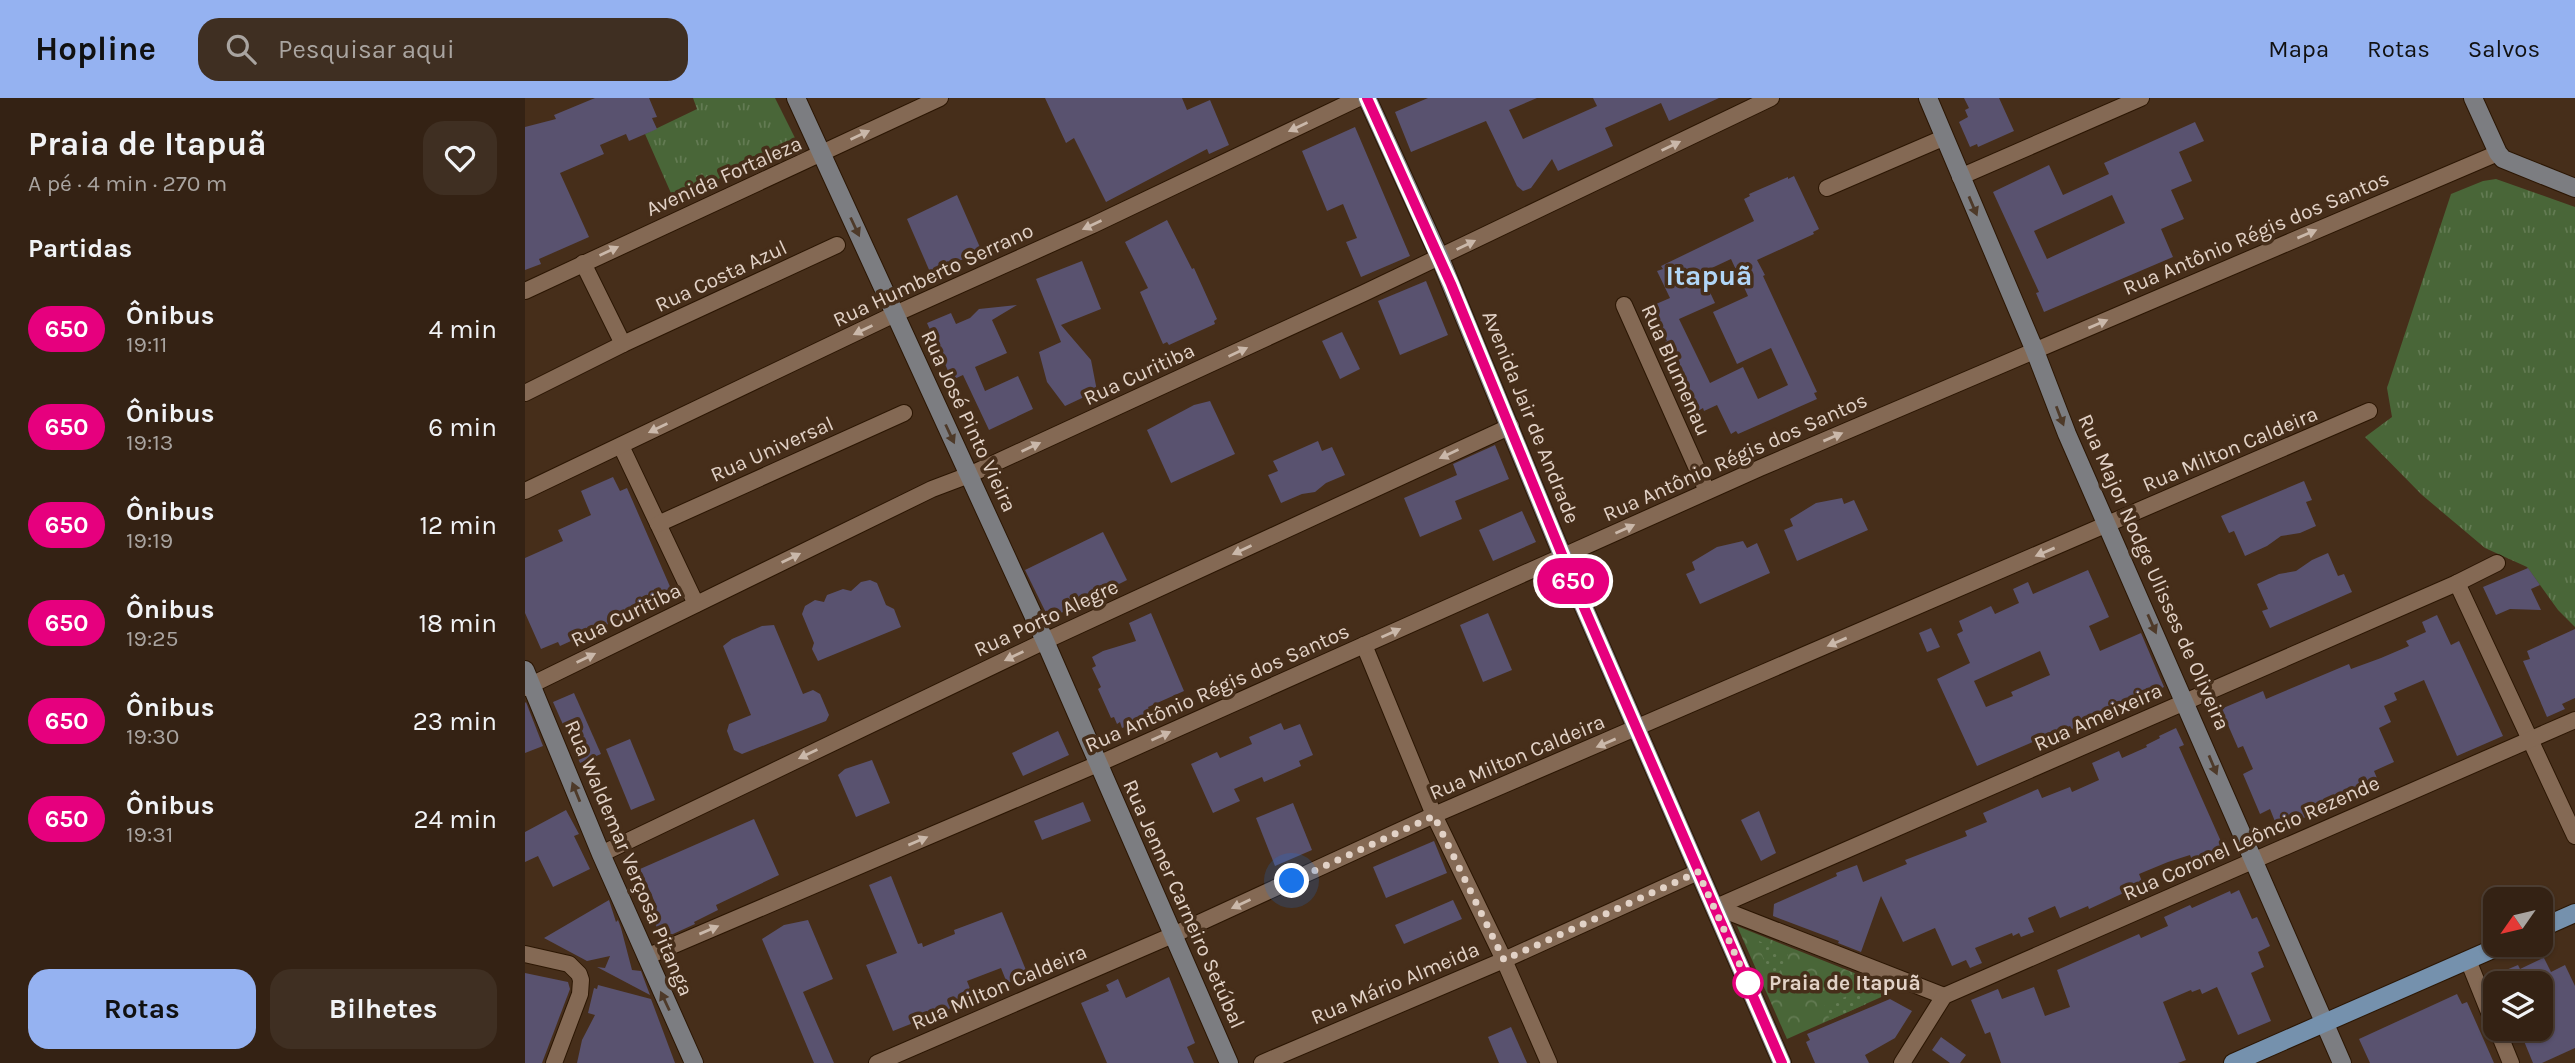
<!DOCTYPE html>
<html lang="pt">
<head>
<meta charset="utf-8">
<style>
	body { margin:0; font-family:Karla,sans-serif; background:#3f2f22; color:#f1f3f6; height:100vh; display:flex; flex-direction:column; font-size:26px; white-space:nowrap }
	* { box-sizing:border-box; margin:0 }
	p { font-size:23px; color:#a9a4a0 }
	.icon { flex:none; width:38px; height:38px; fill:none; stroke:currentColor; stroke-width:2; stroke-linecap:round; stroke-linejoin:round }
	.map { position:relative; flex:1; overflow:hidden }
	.details { display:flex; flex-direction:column; background:#342214; width:525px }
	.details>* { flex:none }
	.badge { padding:0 14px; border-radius:23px; font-size:24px; line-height:46px }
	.needle { width:46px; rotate:236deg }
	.buttons { position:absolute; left:1958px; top:789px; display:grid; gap:14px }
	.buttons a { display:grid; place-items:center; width:70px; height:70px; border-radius:14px; background:#342214; box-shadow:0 2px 5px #0004,0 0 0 2px #4e3f34; font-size:35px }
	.you { position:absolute; width:35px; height:35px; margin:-18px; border:5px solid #fff; border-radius:50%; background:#1a73e8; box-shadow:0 0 0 10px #1a73e833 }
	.map>.badge { position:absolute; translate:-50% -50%; box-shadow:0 0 0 4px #fff }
	h2 { padding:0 28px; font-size:26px; line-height:63px }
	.round { display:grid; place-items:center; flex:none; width:74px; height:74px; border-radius:21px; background:#3f2f22 }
	.summary { display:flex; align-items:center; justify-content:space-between; height:119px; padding:0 28px }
	h1 { font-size:33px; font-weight:700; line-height:52px }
	.button { display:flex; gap:14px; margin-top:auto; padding:14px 28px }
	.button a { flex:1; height:80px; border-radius:21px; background:#95b2f1; color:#111; font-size:28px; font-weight:700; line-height:80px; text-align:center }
	.button a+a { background:#3f2f22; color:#f1f3f6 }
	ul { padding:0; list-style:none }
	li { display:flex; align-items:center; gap:21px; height:98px; padding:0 28px }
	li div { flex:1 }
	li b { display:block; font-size:26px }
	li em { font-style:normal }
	li .badge { min-width:77px; font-weight:700; text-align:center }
	header { display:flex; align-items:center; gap:42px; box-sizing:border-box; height:98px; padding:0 35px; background:#95b2f1; color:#111 }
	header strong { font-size:33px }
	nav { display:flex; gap:38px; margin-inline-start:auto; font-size:24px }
	.search { width:490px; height:63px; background:#3f2f22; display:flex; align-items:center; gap:18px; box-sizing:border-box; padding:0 24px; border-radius:21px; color:#a9a4a0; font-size:26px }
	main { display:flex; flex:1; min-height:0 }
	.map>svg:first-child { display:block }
	.grass { fill:url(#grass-tufts) }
	.forest { fill:url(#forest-crowns) }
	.garden { fill:url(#garden-dots) }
	.building { fill:#59526f; fill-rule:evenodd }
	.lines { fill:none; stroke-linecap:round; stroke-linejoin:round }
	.street-casing { stroke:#2b1603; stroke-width:18 }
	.secondary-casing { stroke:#2b1603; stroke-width:20 }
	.primary-casing { stroke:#2b1603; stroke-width:20 }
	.street { stroke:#846954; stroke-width:16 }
	.secondary { stroke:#7c7d81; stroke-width:18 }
	.primary { stroke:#7591ad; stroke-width:18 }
	.oneway { fill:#cab8aa }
	.oneway2 { fill:#4e3a29 }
	.line-casing { stroke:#fff; stroke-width:16 }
	.line { stroke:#e6007e; stroke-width:10 }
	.walk { stroke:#e2d2c7; stroke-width:7; stroke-dasharray:0 12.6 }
	.stop-dot { fill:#fff; stroke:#e6007e; stroke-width:3.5 }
	.labels { text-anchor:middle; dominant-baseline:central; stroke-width:7; stroke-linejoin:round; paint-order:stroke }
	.street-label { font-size:21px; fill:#e2d2c7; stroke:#462e1a }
	.stop-label { font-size:21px; font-weight:bold; fill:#e2d2c7; stroke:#462e1a; text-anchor:start }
	.district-label { font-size:28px; font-weight:bold; fill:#b1d6f7; stroke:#462e1a }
</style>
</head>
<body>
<header>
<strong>Hopline</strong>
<div class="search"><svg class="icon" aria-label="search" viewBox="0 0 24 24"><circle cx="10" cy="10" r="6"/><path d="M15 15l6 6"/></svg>Pesquisar aqui</div>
<nav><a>Mapa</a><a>Rotas</a><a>Salvos</a></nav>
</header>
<main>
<section class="details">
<div class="summary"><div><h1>Praia de Itapuã</h1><p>A pé · 4 min · 270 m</p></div><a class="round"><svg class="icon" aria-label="heart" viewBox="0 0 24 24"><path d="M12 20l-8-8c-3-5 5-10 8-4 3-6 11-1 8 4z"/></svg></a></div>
<h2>Partidas</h2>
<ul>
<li><span class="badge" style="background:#e6007e;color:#fff">650</span><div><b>Ônibus</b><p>19:11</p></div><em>4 min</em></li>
<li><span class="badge" style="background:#e6007e;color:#fff">650</span><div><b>Ônibus</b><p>19:13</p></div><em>6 min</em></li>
<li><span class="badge" style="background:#e6007e;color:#fff">650</span><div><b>Ônibus</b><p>19:19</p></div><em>12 min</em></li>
<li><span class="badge" style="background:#e6007e;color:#fff">650</span><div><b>Ônibus</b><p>19:25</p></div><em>18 min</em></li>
<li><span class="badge" style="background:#e6007e;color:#fff">650</span><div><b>Ônibus</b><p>19:30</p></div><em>23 min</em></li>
<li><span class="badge" style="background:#e6007e;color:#fff">650</span><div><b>Ônibus</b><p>19:31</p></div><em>24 min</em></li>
</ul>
<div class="button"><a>Rotas</a><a>Bilhetes</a></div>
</section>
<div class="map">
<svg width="2050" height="965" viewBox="0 0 2050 965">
	<defs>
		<pattern id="grass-tufts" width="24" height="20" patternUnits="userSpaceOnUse" patternTransform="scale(1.75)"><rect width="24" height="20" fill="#496638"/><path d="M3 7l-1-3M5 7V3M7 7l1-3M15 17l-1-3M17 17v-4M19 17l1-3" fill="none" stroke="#637b53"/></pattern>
		<pattern id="forest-crowns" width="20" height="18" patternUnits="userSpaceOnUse" patternTransform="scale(1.75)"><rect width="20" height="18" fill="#496638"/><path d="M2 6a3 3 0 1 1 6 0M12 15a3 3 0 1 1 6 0" fill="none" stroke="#637b53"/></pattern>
		<pattern id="garden-dots" width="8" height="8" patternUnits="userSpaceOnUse" patternTransform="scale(1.75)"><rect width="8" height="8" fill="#496638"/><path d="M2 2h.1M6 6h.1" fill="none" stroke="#637b53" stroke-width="1.8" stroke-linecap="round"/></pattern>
	</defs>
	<rect width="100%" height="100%" fill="#462e1a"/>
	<g class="grass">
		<polygon points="168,0 250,0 270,40 268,45 149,102 120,36 172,11"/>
		<polygon points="1971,81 2050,109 2050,529 2033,512 2002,469 1960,450 1897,397 1840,339 1867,319 1862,290 1926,96 1958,83"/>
	</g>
	<polygon class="forest" points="1212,828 1372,892 1262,941"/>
	<g class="garden">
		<polygon points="1229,841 1263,855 1259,869 1248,879"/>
		<polygon points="1334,893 1341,906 1305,922 1299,908"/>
	</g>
	<g class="building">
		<polygon points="70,0 124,0 132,19 127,20 132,31 104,43 101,36 75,47 79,56 35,75 64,139 14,161 16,166 0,172 0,29 31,21 29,17"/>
		<polygon points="520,0 657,0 662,12 685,2 704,47 684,56 682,51 581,104 549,40 541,45"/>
		<polygon points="903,0 1012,0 984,12 998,41 1072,8 1068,0 1194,0 1144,23 1136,5 1080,30 1088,48 1033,73 1027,61 1006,90 998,93 992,88 961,23 886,54 870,14"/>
		<polygon points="1439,0 1474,0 1489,33 1453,49 1452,46 1445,49 1434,24 1443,19 1440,12 1444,10"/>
		<path d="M1670,24L1679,43L1654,54L1667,83L1646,92L1659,121L1636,131L1648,159L1519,214L1511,195L1514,194L1468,94L1524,67L1538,97L1584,76L1579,65ZM1587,97L1600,125L1522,161L1509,133Z"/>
		<polygon points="830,29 885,158 836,179 821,144 832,140 818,106 802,113 777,53"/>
		<path d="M1269,78L1294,131L1288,134L1289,136L1232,162L1240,177L1238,178L1292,294L1289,295L1292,301L1213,336L1211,333L1206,336L1192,307L1179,313L1178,310L1173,313L1140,244L1142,243L1127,211L1133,209L1131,206L1145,200L1132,173L1138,171L1136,168L1229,123L1219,101L1225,98L1224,96L1263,79V81ZM1206,161L1223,198L1188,214L1212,266L1246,250L1263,287L1233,301L1218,269L1185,285L1154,221L1190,205L1176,175Z"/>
		<polygon points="432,97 457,154 405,174 382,121"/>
		<polygon points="642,122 667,171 669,170 692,221 689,223 690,226 644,247 642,244 638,246 615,194 623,190 600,144"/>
		<polygon points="557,163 576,211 536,227 566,262 572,293 540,308 522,284 514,254 536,244 511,181"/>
		<polygon points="901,183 923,237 875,257 853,203"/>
		<polygon points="492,207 467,222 482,255 450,269 460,293 493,278 508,311 464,332 438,277 427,282 402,225 426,215 431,226 445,220 454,211"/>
		<polygon points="817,234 835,271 815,281 797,243"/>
		<polygon points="685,303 710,356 646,385 622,332 669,307"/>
		<polygon points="793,343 797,353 807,349 820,377 801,385 790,394 777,396 756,405 743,377 753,373 748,363"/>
		<polygon points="970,347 984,381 930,403 937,421 895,439 879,400 932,377 928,366"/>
		<polygon points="88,379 95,393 102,390 150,500 115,515 114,512 35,548 33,544 16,551 0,515 0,460 38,443 33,432 66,417 56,393"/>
		<polygon points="1779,383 1787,402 1781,404 1791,428 1775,435 1756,438 1742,448 1720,458 1709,433 1704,435 1696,418"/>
		<polygon points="1317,400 1319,406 1329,402 1343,432 1272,463 1259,432 1268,428 1265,421 1291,405"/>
		<polygon points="997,413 1011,444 968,463 954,432"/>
		<polygon points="578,434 602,482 524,521 500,472"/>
		<polygon points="1218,443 1222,450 1232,445 1245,475 1175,506 1161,476 1170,472 1167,464 1192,449"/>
		<polygon points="1803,455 1813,478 1819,476 1827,494 1745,530 1737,513 1743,511 1732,486 1754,476 1771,473 1787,462"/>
		<polygon points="2003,470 2015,487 2006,491 2016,512 1985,511 1971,517 1958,489"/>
		<path d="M1563,472L1584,519L1564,528L1575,553L1616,535L1639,589L1547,631L1545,628L1452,668L1412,581L1445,565L1432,536L1438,533L1434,523L1466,508L1470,516L1494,505L1488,491L1503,484L1508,496ZM1515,553L1525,577L1486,594L1488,598L1461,609L1449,583Z"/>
		<polygon points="345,482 352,485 361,507 369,511 376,529 293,563 287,551 289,545 277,516 280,508 290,502 299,504 302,497 318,491 326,493 336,484"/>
		<polygon points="626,515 659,593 623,609 626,617 624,620 597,630 595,624 592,626 589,619 586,620 573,591 576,589 567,570 571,568 567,559 578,553 611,543 604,525"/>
		<polygon points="963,515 987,572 958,584 935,527"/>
		<polygon points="1912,517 1926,547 1934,543 1978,638 1932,658 1899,582 1869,595 1872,602 1859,608 1866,624 1854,630 1869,664 1849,673 1854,685 1820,700 1823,706 1797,717 1795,713 1753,731 1745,711 1735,716 1718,676 1728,671 1718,648 1713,650 1696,611 1738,593 1741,601 1824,566 1826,571 1856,560 1884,548 1881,543 1901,534 1897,524"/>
		<polygon points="249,527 278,596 288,592 295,596 304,617 301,623 217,656 209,652 202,633 204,626 226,617 198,548 207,541 237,528"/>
		<polygon points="1406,530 1415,549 1402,554 1394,535"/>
		<polygon points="2050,531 2050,600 2037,606 2040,611 2022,619 1998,563 2005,561 2002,553"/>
		<polygon points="49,595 76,656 55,665 28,604"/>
		<polygon points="1,604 18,648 0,655 0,605"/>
		<polygon points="756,625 759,632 775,626 788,657 774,663 776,668 739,684 737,679 709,691 715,703 688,715 666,666 692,654 695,660 727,646 724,639"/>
		<polygon points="1651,630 1659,647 1654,649 1698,748 1687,754 1690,760 1670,769 1665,757 1643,764 1614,776 1618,786 1564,811 1563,808 1535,820 1530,808 1503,820 1509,834 1496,839 1494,835 1488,838 1487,835 1450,850 1457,865 1445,870 1441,862 1427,868 1410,830 1378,844 1356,798 1336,854 1313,845 1314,843 1248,818 1249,806 1312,778 1311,775 1332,767 1338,784 1382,766 1380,762 1437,740 1442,738 1440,733 1462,724 1458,715 1513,691 1517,700 1545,689 1547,694 1574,682 1567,665 1594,653 1597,660 1622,649 1621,647 1635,640 1634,638"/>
		<polygon points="533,633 544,657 498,678 487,655"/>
		<polygon points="105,641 130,702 106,712 81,651"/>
		<polygon points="347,662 365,705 331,719 313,677 320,671"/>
		<polygon points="558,704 566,723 517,742 509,723"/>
		<polygon points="768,705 787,752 750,768 731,720"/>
		<polygon points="41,712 54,736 49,738 65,771 28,789 13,758 0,764 0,734"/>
		<polygon points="1234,713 1251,755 1236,763 1216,722"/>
		<polygon points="229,721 254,777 191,807 193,812 169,824 170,826 137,841 124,812 132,809 115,771"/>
		<polygon points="909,743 922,775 861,800 848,769"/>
		<polygon points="366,778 393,846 397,845 398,849 430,836 429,832 477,814 503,877 482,885 476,870 442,883 452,908 429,917 426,910 368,933 341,867 372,855 344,787"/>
		<polygon points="1714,792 1727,821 1732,819 1745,848 1733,854 1739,869 1726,875 1746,923 1713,937 1692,889 1677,896 1675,891 1667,894 1666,892 1638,904 1661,962 1653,965 1476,965 1465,934 1460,936 1446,902 1473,891 1477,901 1509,889 1520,918 1545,909 1532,872 1614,836 1616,840 1643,828 1639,819 1665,807 1667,810 1705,793 1706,796"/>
		<polygon points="84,802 91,824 93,822 96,830 107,872 116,873 125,897 72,869 80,870 85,858 62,863 19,840"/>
		<polygon points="928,802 937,821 879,846 870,827"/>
		<polygon points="283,822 308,881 278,894 309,965 289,965 237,841 259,827"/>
		<polygon points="2016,854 2026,874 2040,867 2050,888 2050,950 2017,965 2008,965 1994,931 2016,931 2016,886 1964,886 1962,880 1993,867 1995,871 2016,861"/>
		<polygon points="0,875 43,884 45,891 17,965 0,965"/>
		<polygon points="644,879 670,945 662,949 669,965 582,965 556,905 584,893 581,887 593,881 601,900"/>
		<polygon points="73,887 126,901 150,965 52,965 57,942 70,917 63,915 69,890 72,891"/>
		<polygon points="1932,896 1937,906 1942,904 1969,965 1845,965 1834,941"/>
		<polygon points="1365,901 1387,913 1370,940 1340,957 1344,965 1290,965 1281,944 1285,942 1282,936"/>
		<polygon points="986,929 1002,965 974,965 963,939"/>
		<polygon points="1416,939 1441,957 1435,965 1425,965 1407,952"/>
	</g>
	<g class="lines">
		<g class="street-casing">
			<g id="street">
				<polyline points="1435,79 1616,0"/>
				<polyline points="1302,90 1418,40"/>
				<polyline points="58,165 98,246"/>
				<polyline points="0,193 415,0"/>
				<polyline points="1099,207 1182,393"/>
				<polyline points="0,295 98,246 312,147"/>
				<polyline points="96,348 171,506"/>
				<polyline points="0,393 370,216 568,127 834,0"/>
				<polyline points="133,426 379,315"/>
				<polyline points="1932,485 2050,738"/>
				<polyline points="839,547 909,717 979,862 1024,965"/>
				<polyline points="0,590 407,391 444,377 839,195 1246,0"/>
				<polyline points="76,756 520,543 986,328"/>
				<polyline points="1191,809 1932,485 1972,465"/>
				<polyline points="1191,809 1419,898"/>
				<polyline points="0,856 44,866 54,876 56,882 55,896 29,965"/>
				<polyline points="121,859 573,666 1235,370 1973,55"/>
				<polyline points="1943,862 1970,929"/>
				<polyline points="1972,931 1986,965"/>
				<polyline points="352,965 648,837 909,717 1844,313"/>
				<polyline points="737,965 979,862 1173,774"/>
				<polyline points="1377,965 1419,898 2050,622"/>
			</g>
		</g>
		<g class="secondary-casing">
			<g id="secondary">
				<polyline points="271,0 520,543 704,965"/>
				<polyline points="842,0 915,160 1054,498 1257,965"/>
				<polyline points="1403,0 1510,253 1542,336 1817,965"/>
				<polyline points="1948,0 1973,55 1978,61 2050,90"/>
				<polyline points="0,572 76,756 169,965"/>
			</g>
		</g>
		<g class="primary-casing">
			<g id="primary">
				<polyline points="2016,830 2050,815"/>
				<polyline points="1708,965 1977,847"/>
			</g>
		</g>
		<use href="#street" class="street"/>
		<use href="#secondary" class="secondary"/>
		<use href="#primary" class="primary"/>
	</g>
	<defs><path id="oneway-solid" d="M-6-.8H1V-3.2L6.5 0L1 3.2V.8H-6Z" transform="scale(1.75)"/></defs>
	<g class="oneway">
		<use href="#oneway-solid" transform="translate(773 29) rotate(155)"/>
		<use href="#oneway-solid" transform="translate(335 37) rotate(-25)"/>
		<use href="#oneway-solid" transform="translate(1146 48) rotate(-26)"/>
		<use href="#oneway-solid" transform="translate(567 127) rotate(155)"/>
		<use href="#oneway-solid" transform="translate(1782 136) rotate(-23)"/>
		<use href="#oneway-solid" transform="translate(941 147) rotate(-26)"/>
		<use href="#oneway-solid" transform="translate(84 153) rotate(-25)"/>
		<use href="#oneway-solid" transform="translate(1573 226) rotate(-23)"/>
		<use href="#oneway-solid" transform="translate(338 232) rotate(154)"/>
		<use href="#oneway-solid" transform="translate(713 254) rotate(-25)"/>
		<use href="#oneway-solid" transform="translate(133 330) rotate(154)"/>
		<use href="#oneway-solid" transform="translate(1308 339) rotate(-23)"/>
		<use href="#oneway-solid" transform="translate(506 349) rotate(-25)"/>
		<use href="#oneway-solid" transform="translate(924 356) rotate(155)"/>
		<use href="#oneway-solid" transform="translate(1100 431) rotate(-24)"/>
		<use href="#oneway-solid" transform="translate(717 452) rotate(155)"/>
		<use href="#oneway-solid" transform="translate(1520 454) rotate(157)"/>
		<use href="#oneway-solid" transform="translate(266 460) rotate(-26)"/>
		<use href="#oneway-solid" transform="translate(866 535) rotate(-24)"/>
		<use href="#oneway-solid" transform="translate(1312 544) rotate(157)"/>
		<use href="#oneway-solid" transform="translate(489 558) rotate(154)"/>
		<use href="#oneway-solid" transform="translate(61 560) rotate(-26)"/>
		<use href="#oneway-solid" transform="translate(636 638) rotate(-24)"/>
		<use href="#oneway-solid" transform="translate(1081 645) rotate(157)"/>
		<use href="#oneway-solid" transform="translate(283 656) rotate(154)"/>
		<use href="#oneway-solid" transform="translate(393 743) rotate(-23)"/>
		<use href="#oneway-solid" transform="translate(716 806) rotate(155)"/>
		<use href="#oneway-solid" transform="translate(184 832) rotate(-23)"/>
	</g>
	<g class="oneway2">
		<use href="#oneway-solid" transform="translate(1448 108) rotate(67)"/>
		<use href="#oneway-solid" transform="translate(330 129) rotate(65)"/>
		<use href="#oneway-solid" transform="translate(1535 318) rotate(69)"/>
		<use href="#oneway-solid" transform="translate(425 336) rotate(65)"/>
		<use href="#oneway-solid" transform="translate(1627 526) rotate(66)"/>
		<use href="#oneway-solid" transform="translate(1688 667) rotate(67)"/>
		<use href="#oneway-solid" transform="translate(51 694) rotate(-112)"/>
		<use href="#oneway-solid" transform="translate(140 903) rotate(-115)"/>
	</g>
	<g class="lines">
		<g class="line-casing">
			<polyline id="line" points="842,0 926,186 1054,498 1257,965"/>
		</g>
		<use href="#line" class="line"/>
		<polyline class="walk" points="767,783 909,718 979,862 1173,774 1228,896 1223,885"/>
	</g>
	<circle class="stop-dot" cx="1223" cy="885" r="14"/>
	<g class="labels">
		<g class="street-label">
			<text transform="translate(199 78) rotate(-24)">Avenida Fortaleza</text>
			<text transform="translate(1731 135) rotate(-23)">Rua Antônio Régis dos Santos</text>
			<text transform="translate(408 177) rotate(-25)">Rua Humberto Serrano</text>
			<text transform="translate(196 178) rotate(-25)">Rua Costa Azul</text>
			<text transform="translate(1151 272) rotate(66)">Rua Blumenau</text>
			<text transform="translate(614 276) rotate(-25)">Rua Curitiba</text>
			<text transform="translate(1006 319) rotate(68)">Avenida Jair de Andrade</text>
			<text transform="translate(444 323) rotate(65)">Rua José Pinto Vieira</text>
			<text transform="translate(247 351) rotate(-24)">Rua Universal</text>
			<text transform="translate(1705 351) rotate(-23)">Rua Milton Caldeira</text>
			<text transform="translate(1210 359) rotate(-24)">Rua Antônio Régis dos Santos</text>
			<text transform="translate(1629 474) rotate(66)">Rua Major Nodge Ulisses de Oliveira</text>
			<text transform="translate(101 517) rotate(-26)">Rua Curitiba</text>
			<text transform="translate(521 520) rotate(-25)">Rua Porto Alegre</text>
			<text transform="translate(692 590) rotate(-24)">Rua Antônio Régis dos Santos</text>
			<text transform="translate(1573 619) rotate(-24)">Rua Ameixeira</text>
			<text transform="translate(992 659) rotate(-23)">Rua Milton Caldeira</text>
			<text transform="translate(1726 740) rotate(-24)">Rua Coronel Leôncio Rezende</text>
			<text transform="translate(104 760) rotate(67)">Rua Waldemar Verçosa Pitanga</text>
			<text transform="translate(659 806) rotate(66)">Rua Jenner Carneiro Setúbal</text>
			<text transform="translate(870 885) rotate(-23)">Rua Mário Almeida</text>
			<text transform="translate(474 889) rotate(-23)">Rua Milton Caldeira</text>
		</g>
		<g class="stop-label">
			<text x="1244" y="885">Praia de Itapuã</text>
		</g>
		<g class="district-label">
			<text x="1184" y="177">Itapuã</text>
		</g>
	</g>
</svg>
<div class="buttons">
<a><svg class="needle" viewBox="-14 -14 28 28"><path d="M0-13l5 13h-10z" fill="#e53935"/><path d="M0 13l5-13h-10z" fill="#a9a4a0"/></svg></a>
<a><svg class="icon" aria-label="layers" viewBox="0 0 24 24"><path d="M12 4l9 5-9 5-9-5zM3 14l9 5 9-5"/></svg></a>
</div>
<div class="you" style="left:767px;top:783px"></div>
<b class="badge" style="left:1048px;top:483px;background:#e6007e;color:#fff">650</b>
</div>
</main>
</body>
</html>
